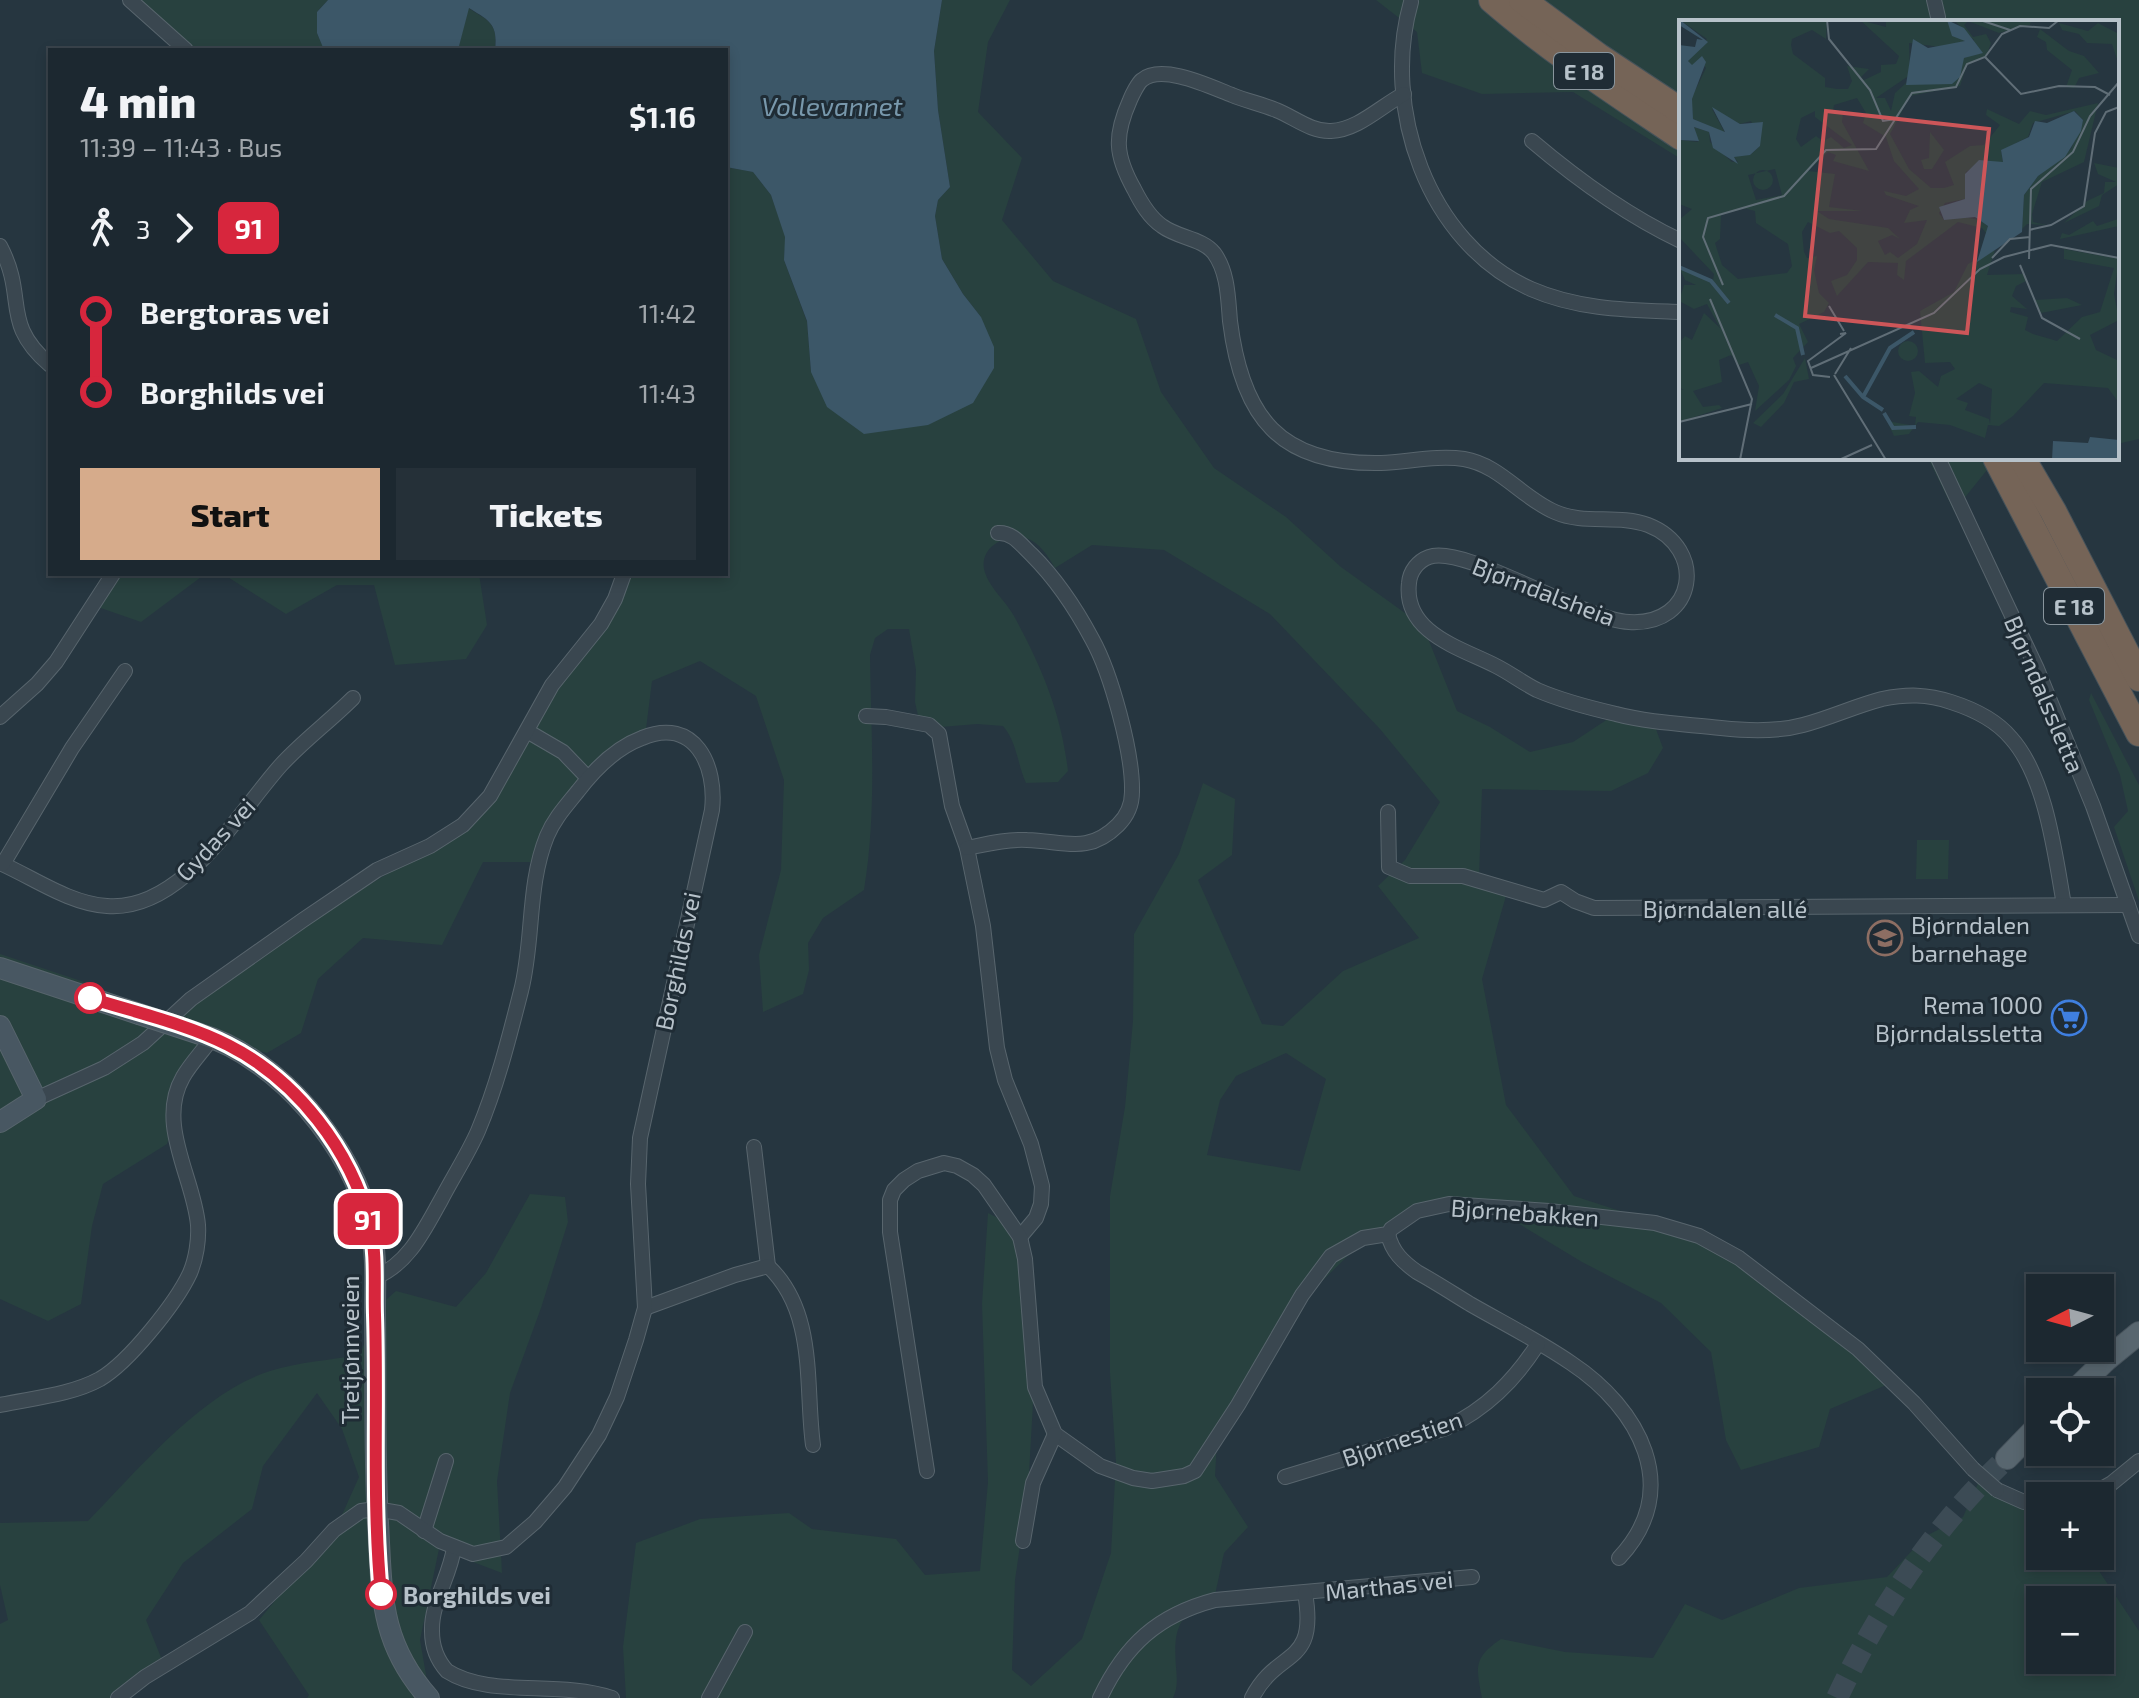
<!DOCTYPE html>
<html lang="en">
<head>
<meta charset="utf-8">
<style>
	body { margin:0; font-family:"Exo 2",sans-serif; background:#253038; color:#f1f3f6; height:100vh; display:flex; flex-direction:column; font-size:30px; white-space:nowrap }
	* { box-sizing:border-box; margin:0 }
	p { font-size:26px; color:#a0a6ab }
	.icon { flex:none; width:44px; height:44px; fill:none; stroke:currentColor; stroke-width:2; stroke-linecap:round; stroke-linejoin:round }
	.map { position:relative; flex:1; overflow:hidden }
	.sheet { position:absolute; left:48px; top:48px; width:680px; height:528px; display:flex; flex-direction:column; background:#1c2830; border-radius:0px; box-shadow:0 4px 12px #0003,0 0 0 2px #3a444c }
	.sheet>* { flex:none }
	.badge { padding:0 16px; border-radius:12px; font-size:28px; line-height:52px }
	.needle { width:52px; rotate:264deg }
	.buttons { position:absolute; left:2026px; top:1274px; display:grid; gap:16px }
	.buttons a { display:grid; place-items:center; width:88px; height:88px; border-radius:0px; background:#1c2830; box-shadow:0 4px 12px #0003,0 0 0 2px #3a444c; font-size:40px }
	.map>.badge { position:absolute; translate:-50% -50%; box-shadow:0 0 0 4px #fff }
	.legs { display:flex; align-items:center; gap:12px; height:88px; padding:0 32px; font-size:26px }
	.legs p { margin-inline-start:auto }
	.headline { display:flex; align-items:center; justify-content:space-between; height:136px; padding:0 32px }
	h1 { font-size:44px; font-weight:800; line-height:60px }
	.primary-button { display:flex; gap:16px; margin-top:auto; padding:16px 32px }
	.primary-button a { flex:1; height:92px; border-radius:0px; background:#d6ab8b; color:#111; font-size:32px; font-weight:800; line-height:92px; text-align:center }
	.primary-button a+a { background:#253038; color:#f1f3f6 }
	ul { padding:0 32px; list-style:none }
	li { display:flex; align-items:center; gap:28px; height:80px; font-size:30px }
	li i { display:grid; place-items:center; width:12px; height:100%; margin:0 10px; background:currentColor }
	li i::after { content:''; width:20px; height:20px; margin:-10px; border:6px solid; border-radius:50%; background:#1c2830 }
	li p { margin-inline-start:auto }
	li:first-child i { background:linear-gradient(#0000 50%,currentColor 0) }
	li:last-child i { background:linear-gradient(currentColor 50%,#0000 0) }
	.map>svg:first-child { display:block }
	.green { fill:#28413f; fill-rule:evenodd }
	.water { fill:#3c5768 }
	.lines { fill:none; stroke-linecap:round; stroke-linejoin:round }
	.primary-tunnel { stroke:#3c4b55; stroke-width:22; stroke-dasharray:22 11; stroke-linecap:butt }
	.street-casing { stroke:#58656d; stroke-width:16 }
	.secondary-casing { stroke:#58656d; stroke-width:22 }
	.primary-casing { stroke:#47535c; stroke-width:24 }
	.highway-casing { stroke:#45525a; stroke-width:28 }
	.street { stroke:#3a4750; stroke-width:14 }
	.secondary { stroke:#485762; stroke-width:20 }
	.primary { stroke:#58666f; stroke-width:22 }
	.highway { stroke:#756457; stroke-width:26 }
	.street-bridge-casing { stroke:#58656d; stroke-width:16; stroke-linecap:butt }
	.secondary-bridge-casing { stroke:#58656d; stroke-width:22; stroke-linecap:butt }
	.street-bridge { stroke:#3a4750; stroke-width:14 }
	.secondary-bridge { stroke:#485762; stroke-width:20 }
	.line-1-casing { stroke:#fff; stroke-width:18 }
	.line-1 { stroke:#d7263d; stroke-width:12 }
	.stop-1-dot { fill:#fff; stroke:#d7263d; stroke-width:4 }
	.labels { text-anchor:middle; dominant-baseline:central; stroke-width:6; stroke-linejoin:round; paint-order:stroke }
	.shield { fill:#1f2c35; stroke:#89959d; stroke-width:2 }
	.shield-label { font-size:22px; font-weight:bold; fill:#b7c2ca }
	.street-label { font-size:24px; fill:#b7c2ca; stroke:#1f2c35 }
	.poi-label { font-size:24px; fill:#b7c2ca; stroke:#1f2c35; text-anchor:start }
	.stop-label { font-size:24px; font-weight:bold; fill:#b7c2ca; stroke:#1f2c35; text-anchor:start }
	.water-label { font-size:26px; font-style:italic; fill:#7898ac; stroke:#1f2c35 }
	.inset-river { fill:none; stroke:#3c5768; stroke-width:4 }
	.inset-road { fill:none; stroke:#606e77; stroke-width:2 }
	.view { fill:#cd5659; fill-opacity:0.15; stroke:#cd5659; stroke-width:4 }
	.inset-edge { fill:none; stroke:#b7c2ca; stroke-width:4 }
</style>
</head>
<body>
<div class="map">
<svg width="2139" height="1698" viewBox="0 0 2139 1698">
	<rect width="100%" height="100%" fill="#263640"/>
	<g class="green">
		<polygon points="139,0 328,0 317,12 317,33 324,50 180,50"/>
		<path d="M942,0H1010L988,42L978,112L1022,158L1002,220L1053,281L1136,319L1161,392L1214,468L1286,517L1341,567L1423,626L1457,711L1490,727L1530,752L1573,742L1620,711L1651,716L1663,748L1648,773L1611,791L1482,789L1479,878L1508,889L1482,979L1506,1105L1574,1196L1682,1231L1746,1267L1891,1383L1830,1409L1819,1447L1741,1470L1726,1440L1711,1352L1661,1303L1582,1262L1506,1216L1454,1206L1372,1232L1314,1289L1261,1362L1217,1441L1215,1476L1248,1527L1224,1553L1215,1595C1179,1615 1173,1626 1176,1667C1177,1679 1178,1687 1173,1698H626L623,1647L636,1543L700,1519L789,1513L812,1529L896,1539L925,1575L980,1571L988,1482L982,1304L988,1213L1010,1224L1032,1312L1033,1403L1028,1491L1015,1580L1012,1670L1031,1686L1082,1639L1111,1553L1116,1462L1110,1373V1196L1125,1107L1133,1021L1134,934L1179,854L1203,783L1235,799L1232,855L1198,880L1262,1024L1283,1026L1343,971L1419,938L1378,886L1405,860L1440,802L1380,729L1270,614L1164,550L1092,545L1055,568C1048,556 1039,542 1026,538C1007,533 980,546 984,569C988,587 1006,601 1014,616C1042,668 1061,712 1068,771L1058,782L1026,783C1017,763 1017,742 1003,726L977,724L929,728L919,720L915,702L916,670L909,629H888L875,638L870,655C871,733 877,812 864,890L823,918L808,943L809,970L803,994L763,1012L759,955L781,870L784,780L756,696L700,661L652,681L645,737L582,788L536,862H483L442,945L363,938L318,979L301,1033L267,1053L215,1041L194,1058L167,1144L103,1184L92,1226L81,1304L48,1321L0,1299V954L81,981L166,1015L294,931L444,839L504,786L535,701L593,630L621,574H726V167L753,172L771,195L786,237L784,260L807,322L811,372L981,317L963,294L942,259L935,216L938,200L950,187L938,110L934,51ZM1286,1053L1326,1079L1300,1171L1207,1155L1220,1100L1236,1076Z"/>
		<polygon points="1376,0 2139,0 2139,439 2117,444 2117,22 1681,22 1681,159 1573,92 1482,94 1422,73 1417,32"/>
		<path d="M468,8C489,21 498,23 495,50H458Z"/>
		<polygon points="1928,458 2047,458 1987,470 1954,511"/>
		<polygon points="113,574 205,574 141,622 95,606"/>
		<polygon points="223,574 479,574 487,625 466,659 395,665 374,585 337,585 286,614"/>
		<polygon points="2091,693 2139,785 2139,901 2114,827 2128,811 2120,775 2089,700"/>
		<polygon points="1917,840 1949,840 1948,879 1916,879"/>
		<path d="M530,1194L565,1197L568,1222L541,1308L510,1393L497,1481L502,1573L439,1549L420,1640L430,1698H307L309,1695L259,1620L337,1526L359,1477L342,1429L317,1393L263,1466L252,1509L183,1563L146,1620L162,1660L127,1698H0V1624L8,1620L0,1585V1523L88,1521C138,1470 201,1393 270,1371C298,1362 331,1360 360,1355L378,1307L396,1291L456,1307L486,1273Z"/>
		<path d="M1979,1481L2040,1500V1556H2089L2139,1631V1698H1482C1476,1667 1473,1658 1501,1639L1565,1652L1653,1658L1685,1604L1722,1620L1799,1588L1887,1577L1926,1536L1963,1517ZM2040,1600H2100V1660H2040Z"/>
	</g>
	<path class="water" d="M328,0H942L934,51L938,110L950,187L938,200L935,216L942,259L963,294L981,317L994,347V368L973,403L928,425L864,434L827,407L811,372L807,321L784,260L785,237L771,195L753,172L726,167V50H495C498,24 490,21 469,8L458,50H324L317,33V12Z"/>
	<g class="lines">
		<path class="primary-tunnel" d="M1837,1698C1879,1609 1935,1525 2007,1458"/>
		<g class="street-casing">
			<g id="street">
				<polyline points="130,0 186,50"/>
				<polyline points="1934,0 1938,17"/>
				<path d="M1411,2C1381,107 1427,243 1531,289C1579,310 1630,310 1681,312"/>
				<path d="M1404,94C1381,106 1358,130 1331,131C1311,132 1294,117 1276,110C1262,104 1246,101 1232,95C1211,87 1162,63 1142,80C1138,83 1132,95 1130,100C1114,136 1115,155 1134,189C1141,203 1149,217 1162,226C1178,238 1202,238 1214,253C1228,272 1228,298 1230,321C1242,418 1280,465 1381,463C1408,462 1437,455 1464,459C1500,465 1522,498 1555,512C1584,525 1618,514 1648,525C1707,548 1697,626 1629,622C1580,619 1464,544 1429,557C1418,561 1410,571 1409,583C1403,633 1461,648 1496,666C1510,673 1523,683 1537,690C1560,700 1590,708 1616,714C1650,723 1686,724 1721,728C1748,731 1777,732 1803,725C1830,718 1855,706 1882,699C1907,694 1927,694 1951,702C1973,709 1996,720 2011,738C2046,777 2055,854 2064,905"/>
				<path d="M1532,141C1578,180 1626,215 1681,241"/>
				<path d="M0,246C28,299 0,322 50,365"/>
				<polyline points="1938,458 2037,669 2093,806 2139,936"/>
				<polyline points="866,716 886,717 929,725 939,734 952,806 967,848 983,926 997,1048 1005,1080 1031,1144 1042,1186 1041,1204 1036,1218 1020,1237"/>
				<polyline points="0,717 37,684 56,662 113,574"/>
				<polyline points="527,731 563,752 587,777"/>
				<polyline points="1388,812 1389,867 1410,876 1463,876 1544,900 1561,892 1575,901 1594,908 2128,905"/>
				<path d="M967,848C987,844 1007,839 1027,840C1064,841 1088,855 1118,825C1127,816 1132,804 1132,792C1133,753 1111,673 1092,639C1076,609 1056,579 1032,555C1022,546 1013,532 998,533"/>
				<path d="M0,863C34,878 70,904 107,906C182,912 238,813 281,765C303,741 330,721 353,698"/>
				<polyline points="3,864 72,748 125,671"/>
				<polyline points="36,1099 104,1068 143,1043 191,999 303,920 377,870 430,846 463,825 490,796 552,685 601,624 615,599 624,574"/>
				<polyline points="754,1147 768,1266"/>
				<path d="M1388,1234C1392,1252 1403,1262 1417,1272C1435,1282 1452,1293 1470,1304C1503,1323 1539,1341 1571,1363C1639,1408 1684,1489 1619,1558"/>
				<path d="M645,1308L735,1275L768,1266C817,1312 805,1386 813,1445"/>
				<path d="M0,1405C32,1398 71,1395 100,1379C129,1362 176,1303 190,1273C196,1259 199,1240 198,1225C194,1178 156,1124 183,1077C191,1063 203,1051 212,1038"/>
				<polyline points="927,1471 890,1232 890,1200 894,1190 904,1180 918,1171 944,1163 957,1166 973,1175 984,1185 1020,1237 1025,1259 1035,1387 1055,1434 1100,1466 1133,1478 1152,1481 1184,1476 1195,1471 1238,1405 1302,1295 1331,1256 1363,1238 1388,1234 1391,1229 1417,1211 1449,1204 1549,1211 1655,1223 1699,1236 1739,1258 1858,1349 1914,1403 1973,1469"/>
				<path d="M1285,1477L1446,1428C1486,1409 1514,1381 1538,1344"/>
				<polyline points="1997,1490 2024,1502 2040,1505"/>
				<polyline points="2089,1496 2112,1483 2139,1461"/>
				<polyline points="424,1531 446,1461"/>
				<polyline points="1023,1541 1033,1483 1055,1434"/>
				<path d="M454,1548C450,1576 431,1603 432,1631C432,1646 437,1660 447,1671C489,1698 558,1680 612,1698"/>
				<path d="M118,1698L145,1677L250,1613L306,1561L334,1530L361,1511L376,1509L399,1513L440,1541L473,1554L506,1547L535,1522L565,1487L599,1435L617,1397L636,1340L645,1308L638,1184L640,1138L712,810C717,766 695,716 642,738C615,748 594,770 578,791C566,806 554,819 547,836C527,885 534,940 521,991C509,1038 497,1086 478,1131C468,1154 453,1177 441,1200C424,1230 409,1263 376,1277"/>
				<polyline points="709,1698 745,1632"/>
				<path d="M1100,1698C1125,1645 1158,1615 1215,1600L1472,1577"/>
				<path d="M1252,1698C1278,1647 1318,1668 1305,1593"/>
			</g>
		</g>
		<g class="secondary-casing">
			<g id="secondary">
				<polyline points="0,968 139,1014"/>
				<polyline points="0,1026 36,1099 0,1122"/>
				<path d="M200,1034C241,1046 280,1077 308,1109C337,1143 360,1181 370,1226C377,1253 375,1282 375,1310C376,1381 374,1452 378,1523C382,1593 379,1642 429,1698"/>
			</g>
		</g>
		<g class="primary-casing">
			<g id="primary">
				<polyline points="2073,1392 2106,1360 2139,1333"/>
				<polyline points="2007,1458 2040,1424"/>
			</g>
		</g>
		<g class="highway-casing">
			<g id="highway">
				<path d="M1492,0C1551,51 1616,93 1681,137"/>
				<polyline points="1522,0 1598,56 1681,111"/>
				<polyline points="1996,458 2139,733"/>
				<polyline points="2022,458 2053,511 2139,678"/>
			</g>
		</g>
		<use href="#street" class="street"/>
		<use href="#secondary" class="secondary"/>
		<use href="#primary" class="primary"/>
		<use href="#highway" class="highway"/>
		<g class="street-bridge-casing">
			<polyline id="street-bridge" points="1973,1469 1997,1490"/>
		</g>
		<g class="secondary-bridge-casing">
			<polyline id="secondary-bridge" points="139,1014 200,1034"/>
		</g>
		<use href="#street-bridge" class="street-bridge"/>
		<use href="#secondary-bridge" class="secondary-bridge"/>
	</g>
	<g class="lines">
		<g class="line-1-casing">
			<path id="line-1" d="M90,998C134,1012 187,1024 228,1045C297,1080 351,1150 370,1225C377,1255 374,1285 375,1315C378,1408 372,1501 381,1594"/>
		</g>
		<use href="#line-1" class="line-1"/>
	</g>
	<defs>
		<g id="school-ring" transform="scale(1.8)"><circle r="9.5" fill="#1f2c35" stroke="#8d6e63" stroke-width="1.5"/><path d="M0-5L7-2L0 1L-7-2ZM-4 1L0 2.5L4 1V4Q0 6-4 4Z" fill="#8d6e63"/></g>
		<g id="supermarket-ring" transform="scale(1.8)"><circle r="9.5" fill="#1f2c35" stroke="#3f7fe0" stroke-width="1.5"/><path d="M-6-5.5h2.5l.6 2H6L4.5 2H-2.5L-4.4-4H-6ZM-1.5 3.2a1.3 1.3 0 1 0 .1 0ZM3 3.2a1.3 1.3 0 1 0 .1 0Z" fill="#3f7fe0"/></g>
	</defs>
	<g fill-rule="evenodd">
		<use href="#school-ring" x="1885" y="938"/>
		<use href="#supermarket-ring" x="2069" y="1018"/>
	</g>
	<g class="stop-1-dot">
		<circle cx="90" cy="998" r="14"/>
		<circle cx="381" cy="1594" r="14"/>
	</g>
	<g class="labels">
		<g class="shield">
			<rect x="1554" y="53" width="60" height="36" rx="6"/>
			<rect x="2044" y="588" width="60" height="36" rx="6"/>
		</g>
		<g class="shield-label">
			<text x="1584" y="71">E 18</text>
			<text x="2074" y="606">E 18</text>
		</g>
		<g class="street-label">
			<text transform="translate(1544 591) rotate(21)">Bjørndalsheia</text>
			<text transform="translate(2045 694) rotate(67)">Bjørndalssletta</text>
			<text transform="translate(215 839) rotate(-47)">Gydas vei</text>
			<text x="1725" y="908">Bjørndalen allé</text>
			<text transform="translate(677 961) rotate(-78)">Borghilds vei</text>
			<text transform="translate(1525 1212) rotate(4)">Bjørnebakken</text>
			<text transform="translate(349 1350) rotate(-90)">Tretjønnveien</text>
			<text transform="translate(1402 1438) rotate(-19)">Bjørnestien</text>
			<text transform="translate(1389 1585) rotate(-6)">Marthas vei</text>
		</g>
		<g class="poi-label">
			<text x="1911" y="924">Bjørndalen<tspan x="1911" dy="28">barnehage</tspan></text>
			<text x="2043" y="1004" text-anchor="end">Rema 1000<tspan x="2043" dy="28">Bjørndalssletta</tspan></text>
		</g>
		<g class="stop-label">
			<text x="403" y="1594">Borghilds vei</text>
		</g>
		<g class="water-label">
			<text x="832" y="105">Vollevannet</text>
		</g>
	</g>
	<g transform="translate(1679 20)">
		<rect width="440" height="440" fill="#263640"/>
		<path d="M1,0H148L147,19L133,10L113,19L112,25L114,34L146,58V67L158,69H169L173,61L168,46L190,49L182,57L185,60L202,52V45L217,44L220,36L181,0L207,7V0H268L286,21L270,28L230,23L231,55L197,78H206L212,91L216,73L227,63L273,64L285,38L292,35L295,20L275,0H352L351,5L320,13L289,1L285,5L294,17L307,14L312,23L307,37L288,44L281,66L231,76L211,114L230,149L252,168H265L275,165L266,142L291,126L305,125L321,105L307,95L308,89L340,104L351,91L367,95L419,83L405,142L363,162L353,194L354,202L368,205L348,204L343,209L345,175L359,156L392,129L404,100L396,91L354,103L349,117L322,131L324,142L313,145L306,139L287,152L286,179L266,183L260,193L265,200L280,196L306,201L311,211L303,230L307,213L303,208L279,202L227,241L225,260L218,255L219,243L189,242L158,276L152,261L168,255L178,240V228L160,211L151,213L129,202L123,212L125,232L128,238L138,236L135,250L140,273L150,283L145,292L120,304L129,322L114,338L117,346L110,360L76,391L80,366L69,342L60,345L52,335L40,340L43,362L14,371L24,387L40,385L43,388L0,402V369L5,370L0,367V323L6,316L13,320L25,293L41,308L28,284L15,289L0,281L5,265H17L6,260L0,247L34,260L35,254L0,217V200L13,189L0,184V120L19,122L15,107L30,112L31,122L53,142H59L55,137L59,134L71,135L81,126L72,101L61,104L33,89L46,113L14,99L12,79L27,48L21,41L13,46L9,41L28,19ZM178,78L187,93L184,103L207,117L215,141L240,169L227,176L205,171L207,175L240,186L231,190L225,203L248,200L238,224L219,238L211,232L206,235L199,221L213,215L221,219L209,208L150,199L138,191H184L150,187L156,154L129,151L149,132L157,135L154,141L190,151L163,102L164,93L154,91L155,85ZM136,91V97L173,125L165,128L152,117L144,121L137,116L122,127L117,119L122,98ZM96,149L103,175L77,180L69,155ZM64,188L76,191L77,203L109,224L113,246L108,253L59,259L43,245L36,223L41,219L42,195ZM380,3L409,11L419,3L440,14V45L433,24L408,23L400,14L383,10ZM361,9L390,31L405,36L420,53L400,58L395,68L387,67L393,50L368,30L367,22L358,17ZM251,112L265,130L253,149H245L242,140L250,138ZM415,143L440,148V164L423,175L420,186L385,203L408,181L425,173L426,162H437L419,154ZM74 160a10 10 0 1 1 20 0a10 10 0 1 1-20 0ZM440,185V206L381,219L383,213L390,215L414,201L418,206L439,199ZM385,229L440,239L435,274L440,300L411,315L417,330L438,340L440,383L429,368L365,363L334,396L320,406L309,405L306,418L271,405L239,402L230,414L215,416L208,401L236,406L237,397L230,396L236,373L232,352L240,351L259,367L262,356L276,349L271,342L246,343L241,291L275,272L289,244L316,230L308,255L345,254L347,261L337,266L333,276L348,289L332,287L331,292L349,297L346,310L354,314L378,321L403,297L421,292L435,248L385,239ZM300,363L313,369L311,404L310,399L286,390L289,383L277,379ZM388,278L403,285L362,293L356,280ZM219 331a10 10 0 1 1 20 0a10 10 0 1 1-20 0ZM126,338L130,359L115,362L105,383L82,407L74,403L104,374Z" fill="#28413f" fill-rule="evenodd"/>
		<path d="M1,0L29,22L9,41L13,45L23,36L27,42L13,79L14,99L46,112L33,87L61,104L84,102L81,126L71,135L55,137L59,144L34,128L30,112L15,107L20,121L0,120V25L16,27L18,19L24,20L0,5ZM268,0L285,8L304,33L285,38L281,57L273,64L227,65L234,19L249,28L286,21L273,16ZM395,91L404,100L402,111L386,137L359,156L345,175L343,212L298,242L309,206L296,197L265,200L260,187L286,179V154L300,140L324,142L322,130L350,117L356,101L368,103ZM411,417L440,420V440H373L374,421L409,423Z" fill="#3c5768"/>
		<path class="inset-river" d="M0,247L32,261L50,283M96,295L118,308L124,335M166,356L184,377L204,390M184,377L211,328L235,312M205,393L214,408L237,407"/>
		<path class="inset-road" d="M148,0L150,19L191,70L204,101L217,99M301,0L331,10M306,37L342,74L380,66L416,67L431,75M350,210L372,205L405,186L416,113L427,92L440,87M313,238L331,219L351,217M350,239L352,169L394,132L411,96L440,62M341,245L363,298L401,319M44,265L24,217L29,198L105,176L147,130L197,129L233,73L277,67L288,44L306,37L323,14L341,6L370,8L380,0M31,279L73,379L61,440M150,286L165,311M132,348L255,293L301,249L325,237L372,225L440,238M156,354L172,328M155,355L207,440M151,357L134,355L129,341L167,313L161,314M0,402L73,384M160,440L193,425"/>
		<path class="view" d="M147,91L310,109L288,313L126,296Z"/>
		<rect width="440" height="440" class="inset-edge"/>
	</g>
</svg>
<div class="buttons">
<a><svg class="needle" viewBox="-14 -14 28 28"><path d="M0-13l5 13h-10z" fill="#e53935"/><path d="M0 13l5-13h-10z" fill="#a0a6ab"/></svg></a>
<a><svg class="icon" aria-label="locate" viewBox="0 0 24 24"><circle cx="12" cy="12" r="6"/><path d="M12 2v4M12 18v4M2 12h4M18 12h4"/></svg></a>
<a>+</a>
<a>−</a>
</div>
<b class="badge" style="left:368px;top:1219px;background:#d7263d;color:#fff">91</b>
<section class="sheet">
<div class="headline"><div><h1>4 min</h1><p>11:39 – 11:43 · Bus</p></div><b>$1.16</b></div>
<div class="legs"><svg class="icon" aria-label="walk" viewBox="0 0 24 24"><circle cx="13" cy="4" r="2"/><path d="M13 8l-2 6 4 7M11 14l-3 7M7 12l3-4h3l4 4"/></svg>3<svg class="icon" aria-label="forward" viewBox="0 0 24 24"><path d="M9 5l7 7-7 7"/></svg><b class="badge" style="background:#d7263d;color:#fff">91</b></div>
<ul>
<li><i style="color:#d7263d"></i><b>Bergtoras vei</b><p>11:42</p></li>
<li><i style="color:#d7263d"></i><b>Borghilds vei</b><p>11:43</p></li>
</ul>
<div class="primary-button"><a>Start</a><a>Tickets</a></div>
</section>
</div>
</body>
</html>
